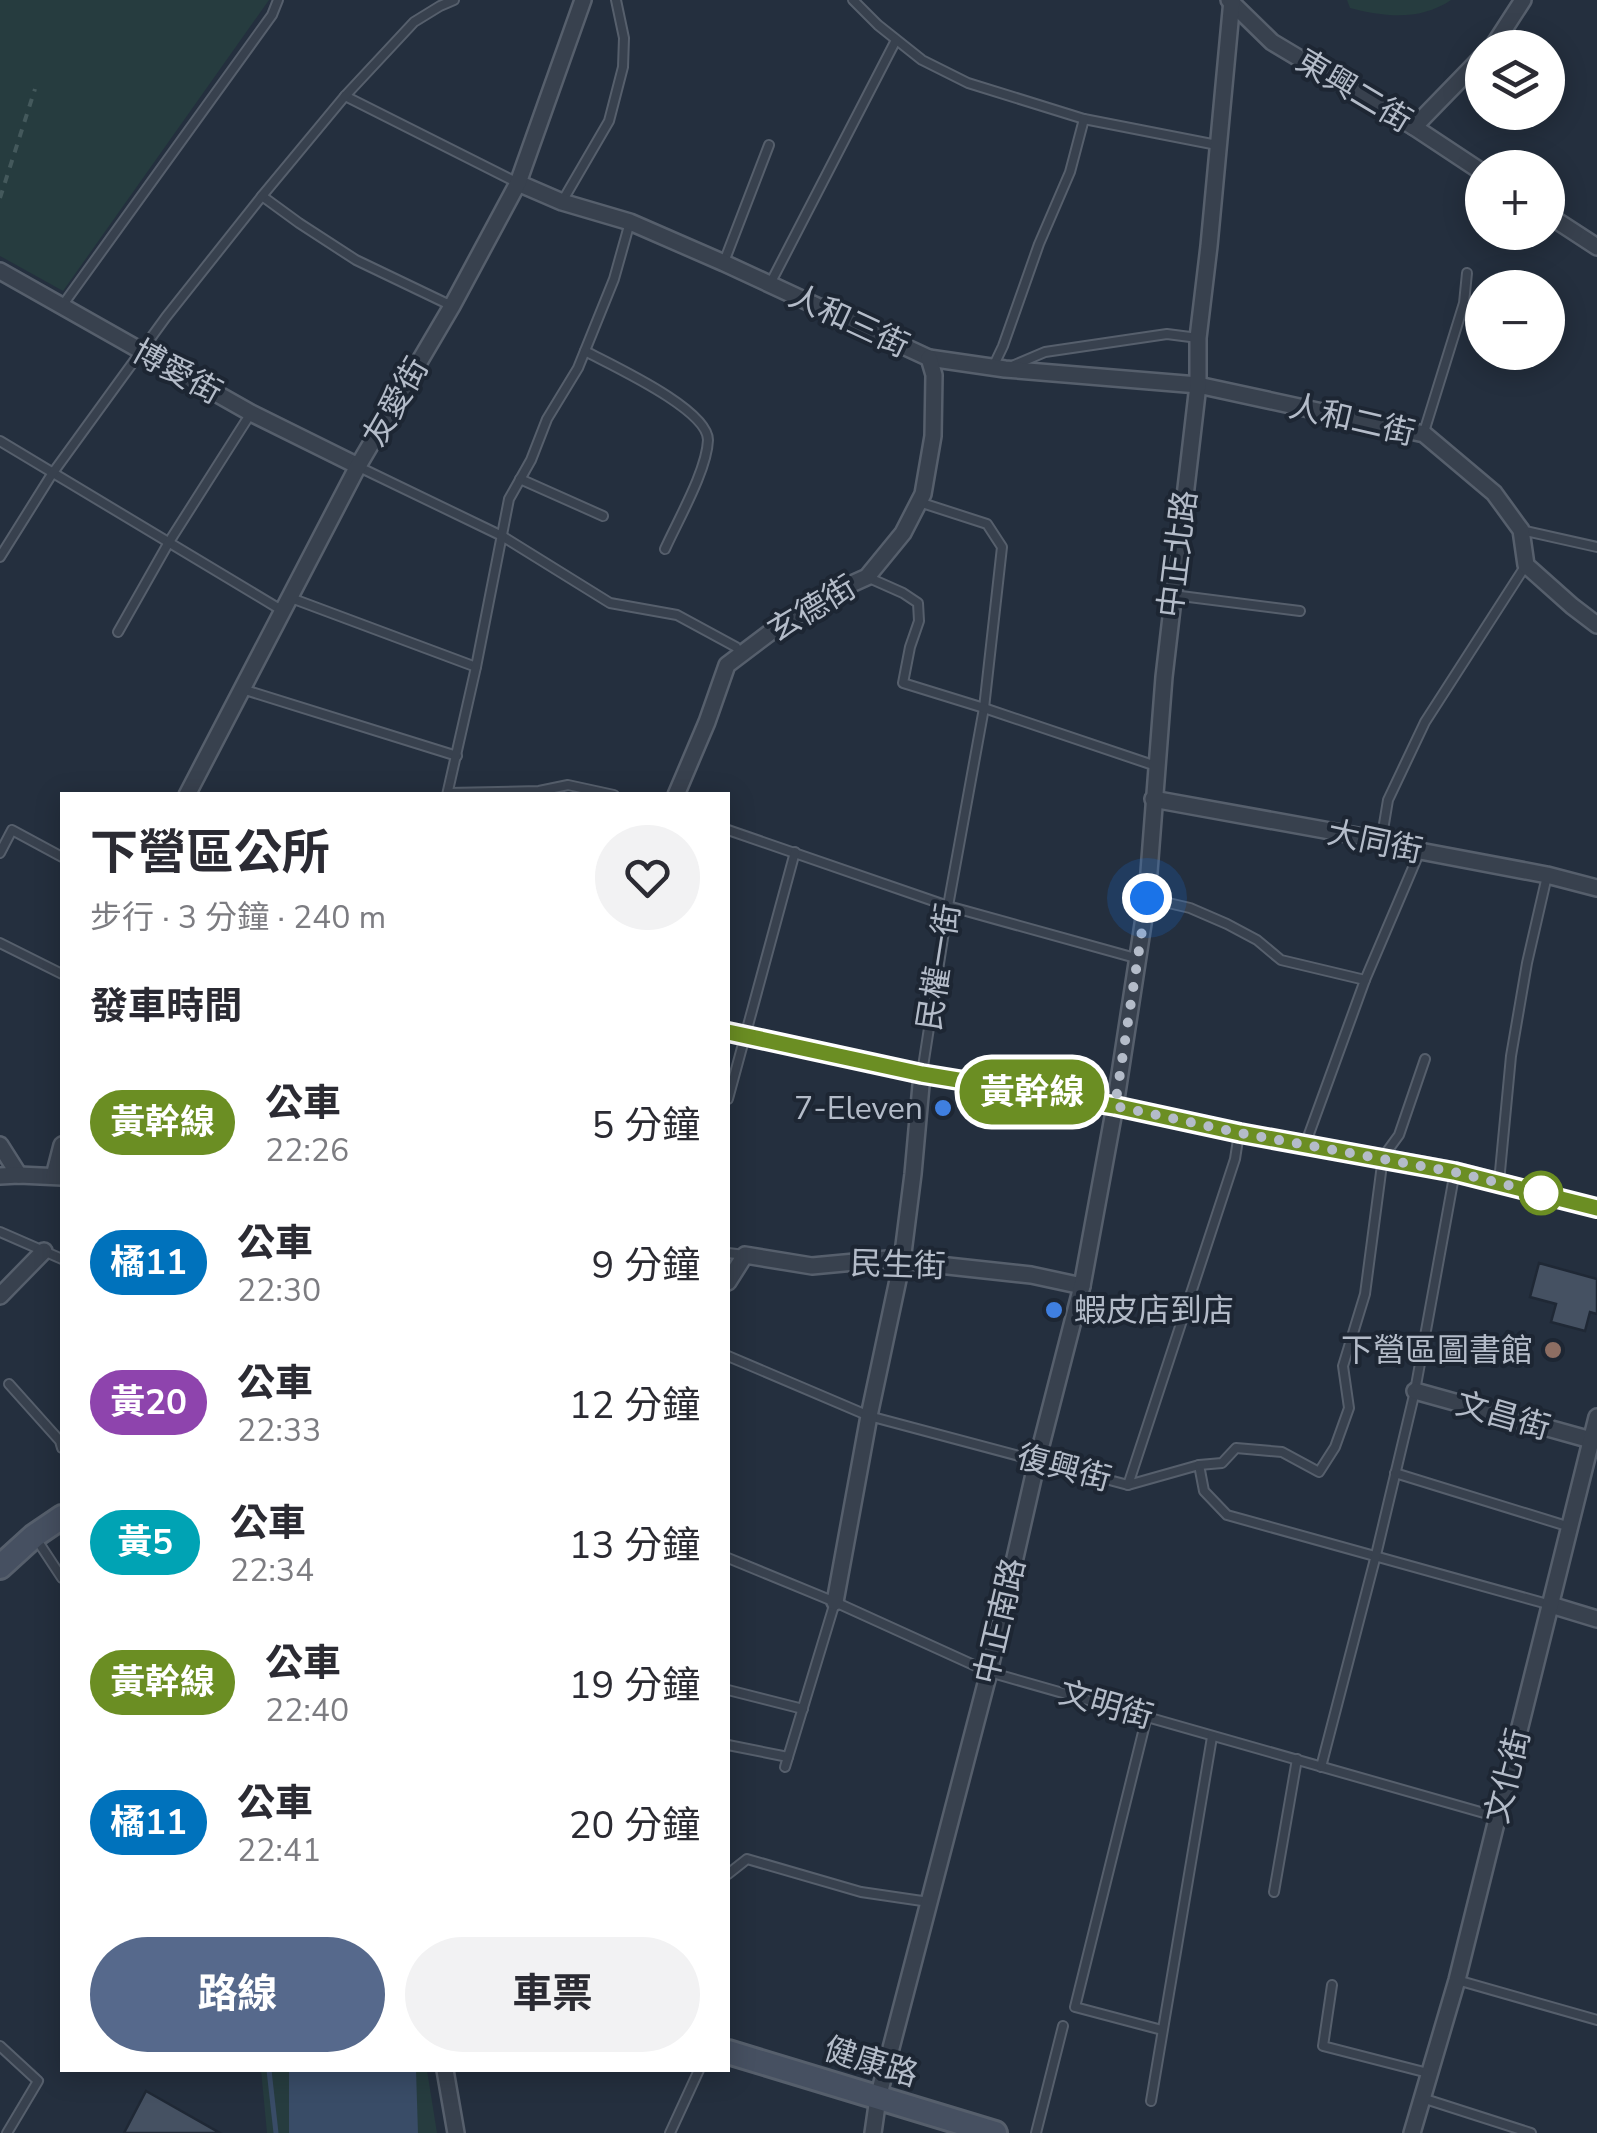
<!DOCTYPE html>
<html lang="zh-TW">
<head>
<meta charset="utf-8">
<style>
	body { margin:0; font-family:"Nunito Sans","Noto Sans TC",sans-serif; background:#f2f2f3; color:#2b2b33; height:100vh; display:flex; flex-direction:column; font-size:38px; white-space:nowrap }
	* { box-sizing:border-box; margin:0 }
	p { font-size:32px; color:#7c7c81 }
	.icon { flex:none; width:55px; height:55px; fill:none; stroke:currentColor; stroke-width:2; stroke-linecap:round; stroke-linejoin:round }
	.map { position:relative; flex:1; overflow:hidden }
	.panel { position:absolute; left:60px; top:792px; width:670px; height:1280px; display:flex; flex-direction:column; background:#fff; border-radius:0px; box-shadow:0 5px 25px #0003 }
	.panel>* { flex:none }
	.badge { padding:0 20px; border-radius:32px; font-size:35px; line-height:65px }
	.fabs { position:absolute; left:1465px; top:30px; display:grid; gap:20px }
	.fabs a { display:grid; place-items:center; width:100px; height:100px; border-radius:50%; background:#fff; box-shadow:0 5px 25px #0003; font-size:50px }
	.you { position:absolute; width:50px; height:50px; margin:-25px; border:8px solid #fff; border-radius:50%; background:#1a73e8; box-shadow:0 0 0 15px #1a73e833 }
	.map>.badge { position:absolute; translate:-50% -50%; box-shadow:0 0 0 5px #fff }
	h2 { padding:0 30px; font-size:38px; line-height:90px }
	.round { display:grid; place-items:center; flex:none; width:105px; height:105px; border-radius:52px; background:#f2f2f3 }
	.head { display:flex; align-items:center; justify-content:space-between; height:170px; padding:0 30px }
	h1 { font-size:48px; font-weight:700; line-height:75px }
	.cta { display:flex; gap:20px; margin-top:auto; padding:20px 30px }
	.cta a { flex:1; height:115px; border-radius:60px; background:#56698c; color:#fff; font-size:40px; font-weight:700; line-height:115px; text-align:center }
	.cta a+a { background:#f2f2f3; color:#2b2b33 }
	ul { padding:0; list-style:none }
	li { display:flex; align-items:center; gap:30px; height:140px; padding:0 30px }
	li div { flex:1 }
	li b { display:block; font-size:38px }
	li em { font-style:normal }
	li .badge { min-width:110px; font-weight:700; text-align:center }
	.map>svg:first-child { display:block }
	.green { fill:#263c3f }
	.water { fill:#394c67 }
	.lines { fill:none; stroke-linecap:round; stroke-linejoin:round }
	.stream { stroke:#394c67; stroke-width:5 }
	.building { fill:#455162; stroke:#1f2835; stroke-width:2.5 }
	.lane-casing { stroke:#565f6c; stroke-width:12 }
	.street-casing { stroke:#565f6c; stroke-width:20 }
	.secondary-casing { stroke:#565f6c; stroke-width:28 }
	.path { stroke:#44595c; stroke-width:4; stroke-dasharray:8 8; stroke-linecap:butt }
	.lane { stroke:#38414e; stroke-width:8 }
	.street { stroke:#38414e; stroke-width:15 }
	.secondary { stroke:#465061; stroke-width:22 }
	.line-casing { stroke:#fff; stroke-width:22 }
	.line { stroke:#6b8e23; stroke-width:15 }
	.walk { stroke:#b4bcc9; stroke-width:10; stroke-dasharray:0 18 }
	.shop-dot { fill:#3f7fe0; stroke:#1d2633; stroke-width:4 }
	.stop-dot { fill:#fff; stroke:#6b8e23; stroke-width:5 }
	.education-dot { fill:#8d6e63; stroke:#1d2633; stroke-width:4 }
	.labels { text-anchor:middle; dominant-baseline:central; stroke-width:8; stroke-linejoin:round; paint-order:stroke }
	.street-label { font-size:32px; fill:#b4bcc9; stroke:#1d2633 }
	.poi-label { font-size:32px; fill:#b4bcc9; stroke:#1d2633; text-anchor:end }
</style>
</head>
<body>
<div class="map">
<svg width="1597" height="2133" viewBox="0 0 1597 2133">
	<rect width="100%" height="100%" fill="#242f3e"/>
	<g class="green">
		<polygon points="0,0 269,0 63,291 0,256"/>
		<path d="M1347,0H1451C1420,21 1385,17 1350,8Z"/>
		<polygon points="261,2070 427,2070 437,2133 267,2133"/>
	</g>
	<polygon class="water" points="289,2070 416,2070 418,2133 289,2133"/>
	<g class="lines">
		<polyline class="stream" points="269,2070 276,2133"/>
	</g>
	<g class="building">
		<polygon points="1539,1263 1597,1279 1597,1314 1590,1312 1585,1331 1551,1322 1556,1304 1530,1297"/>
		<polygon points="146,2091 220,2133 124,2133"/>
	</g>
	<g class="lines">
		<g class="lane-casing">
			<g id="lane">
				<polyline points="853,0 878,25 922,60 968,83 1084,119 1217,145"/>
				<polyline points="345,96 518,183"/>
				<polyline points="262,196 299,223 356,260 452,306"/>
				<polyline points="563,200 609,121 623,67 624,38 616,0"/>
				<polyline points="724,262 769,145"/>
				<polyline points="770,284 896,40"/>
				<polyline points="62,306 272,15 278,0"/>
				<path d="M585,351C611,365 708,409 708,440C707,470 678,520 665,549"/>
				<polyline points="1012,366 1045,352 1167,334 1198,338"/>
				<polyline points="993,367 1003,346 1039,244 1070,172 1084,119"/>
				<polyline points="1424,432 1464,303 1467,273"/>
				<polyline points="0,441 283,611"/>
				<polyline points="359,467 502,536 610,603 677,615 736,647 741,655"/>
				<polyline points="520,479 603,516"/>
				<polyline points="919,502 987,524 1002,547 984,708 948,906 922,1073"/>
				<polyline points="1521,530 1597,547"/>
				<polyline points="0,557 52,474 166,317 262,196 345,96 414,22 440,6 454,0"/>
				<polyline points="867,577 903,593 918,603 919,621 910,647 903,683 984,708 1156,766"/>
				<polyline points="1173,595 1300,611"/>
				<polyline points="291,598 476,667"/>
				<polyline points="118,632 169,542 251,413"/>
				<polyline points="242,689 457,756"/>
				<polyline points="448,793 539,791 568,785 614,795"/>
				<polyline points="447,795 476,667 509,499 531,460 547,419 578,368 614,279 630,222"/>
				<polyline points="728,830 948,906 1139,959"/>
				<polyline points="1381,842 1388,800 1425,722 1526,565"/>
				<polyline points="0,853 12,830 62,857"/>
				<polyline points="1147,898 1190,908 1227,924 1257,940 1281,960 1365,980"/>
				<polyline points="0,943 62,974"/>
				<polyline points="728,1099 795,852"/>
				<polyline points="1305,1145 1365,980 1420,851"/>
				<polyline points="1499,1182 1511,1056 1527,963 1547,876"/>
				<polyline points="0,1232 62,1259"/>
				<polyline points="728,1253 745,1255"/>
				<polyline points="728,1356 869,1416 1128,1485 1199,1465 1204,1491 1227,1515 1551,1605"/>
				<polyline points="9,1384 60,1441 62,1448"/>
				<polyline points="1199,1465 1222,1463 1236,1448 1282,1452 1319,1472 1335,1447 1349,1408 1343,1366 1365,1294 1383,1157 1399,1135 1425,1059"/>
				<polyline points="1395,1473 1570,1527"/>
				<polyline points="1128,1485 1235,1159 1239,1133"/>
				<polyline points="37,1540 62,1578"/>
				<polyline points="728,1558 835,1602 989,1672 1498,1817"/>
				<polyline points="728,1690 803,1709"/>
				<polyline points="1147,1716 1075,2007 1162,2030"/>
				<polyline points="728,1745 788,1757"/>
				<polyline points="785,1767 835,1602"/>
				<polyline points="1321,1767 1376,1555 1415,1391 1455,1171"/>
				<polyline points="728,1874 747,1859 861,1892 929,1902"/>
				<polyline points="1274,1892 1297,1759"/>
				<polyline points="1457,1980 1597,2020"/>
				<polyline points="1332,1985 1323,2046 1428,2073"/>
				<polyline points="0,2046 38,2081 7,2133"/>
				<polyline points="1422,2098 1531,2133"/>
				<polyline points="1151,2101 1212,1737"/>
				<polyline points="670,2133 699,2070"/>
				<polyline points="1036,2133 1063,2026"/>
			</g>
		</g>
		<g class="street-casing">
			<g id="street">
				<polyline points="1229,0 1272,42 1414,127 1482,172"/>
				<polyline points="1492,48 1523,0"/>
				<polyline points="1414,127 1482,57"/>
				<polyline points="518,183 562,202 630,222 724,263 929,358 1005,369 1198,385 1424,434 1494,493 1521,530 1526,565 1572,606 1597,625"/>
				<polyline points="1548,215 1597,247"/>
				<polyline points="0,271 251,413 358,466"/>
				<polyline points="187,795 358,466 452,306 518,183 583,0"/>
				<polyline points="676,795 707,722 727,665 776,628 827,595 867,577 903,533 923,494 933,436 934,375 929,358"/>
				<polyline points="1153,799 1402,844 1420,851 1547,875 1597,888"/>
				<polyline points="728,1032 922,1074 1115,1106 1239,1133 1455,1171 1597,1208"/>
				<polyline points="0,1145 19,1175"/>
				<polyline points="0,1176 19,1175 62,1177"/>
				<polyline points="54,1176 62,1145"/>
				<polyline points="728,1282 745,1255 812,1266 887,1259 902,1261 1031,1275 1082,1286"/>
				<polyline points="0,1296 44,1251"/>
				<polyline points="1415,1391 1591,1440"/>
				<polyline points="835,1602 869,1416 902,1261 913,1174 922,1074"/>
				<polyline points="1551,1605 1597,1619"/>
				<polyline points="445,2070 456,2133"/>
				<polyline points="873,2133 878,2098 989,1672 1037,1461 1082,1286 1115,1106 1147,898 1164,677 1198,385 1198,338 1209,246 1232,0"/>
				<polyline points="1412,2133 1457,1980 1597,1417"/>
			</g>
		</g>
		<g class="secondary-casing">
			<g id="secondary">
				<polyline points="0,1567 34,1536 62,1517"/>
				<polyline points="728,2052 995,2133"/>
			</g>
		</g>
		<polyline class="path" points="0,198 35,89"/>
		<use href="#lane" class="lane"/>
		<use href="#street" class="street"/>
		<use href="#secondary" class="secondary"/>
	</g>
	<g class="lines">
		<g class="line-casing">
			<polyline id="line" points="728,1032 922,1074 1115,1106 1240,1133 1454,1172 1597,1208"/>
		</g>
		<use href="#line" class="line"/>
		<polyline class="walk" points="1147,898 1115,1106 1240,1133 1454,1172 1541,1193"/>
	</g>
	<g class="shop-dot">
		<circle cx="943" cy="1108" r="10"/>
		<circle cx="1054" cy="1310" r="10"/>
	</g>
	<circle class="stop-dot" cx="1541" cy="1193" r="20"/>
	<circle class="education-dot" cx="1553" cy="1350" r="10"/>
	<g class="labels">
		<g class="street-label">
			<text transform="translate(1354 91) rotate(31)">東興二街</text>
			<text transform="translate(849 321) rotate(25)">人和三街</text>
			<text transform="translate(177 372) rotate(29)">博愛街</text>
			<text transform="translate(396 402) rotate(-60)">友愛街</text>
			<text transform="translate(1352 420) rotate(13)">人和二街</text>
			<text transform="translate(1178 554) rotate(-83)">中正北路</text>
			<text transform="translate(812 609) rotate(-31)">玄德街</text>
			<text transform="translate(1375 842) rotate(12)">大同街</text>
			<text transform="translate(939 967) rotate(-81)">民權一街</text>
			<text transform="translate(898 1265) rotate(2)">民生街</text>
			<text transform="translate(1503 1416) rotate(16)">文昌街</text>
			<text transform="translate(1064 1468) rotate(15)">復興街</text>
			<text transform="translate(1000 1621) rotate(-77)">中正南路</text>
			<text transform="translate(1106 1705) rotate(16)">文明街</text>
			<text transform="translate(1508 1776) rotate(-76)">文化街</text>
			<text transform="translate(871 2062) rotate(17)">健康路</text>
		</g>
		<g class="poi-label">
			<text x="923" y="1108">7-Eleven</text>
			<text x="1074" y="1310" text-anchor="start">蝦皮店到店</text>
			<text x="1533" y="1350">下營區圖書館</text>
		</g>
	</g>
</svg>
<div class="fabs">
<a><svg class="icon" aria-label="layers" viewBox="0 0 24 24"><path d="M12 4l9 5-9 5-9-5zM3 14l9 5 9-5"/></svg></a>
<a>+</a>
<a>−</a>
</div>
<div class="you" style="left:1147px;top:898px"></div>
<b class="badge" style="left:1032px;top:1092px;background:#6b8e23;color:#fff">黃幹線</b>
<section class="panel">
<div class="head"><div><h1>下營區公所</h1><p>步行 · 3 分鐘 · 240 m</p></div><a class="round"><svg class="icon" aria-label="heart" viewBox="0 0 24 24"><path d="M12 20l-8-8c-3-5 5-10 8-4 3-6 11-1 8 4z"/></svg></a></div>
<h2>發車時間</h2>
<ul>
<li><span class="badge" style="background:#6b8e23;color:#fff">黃幹線</span><div><b>公車</b><p>22:26</p></div><em>5 分鐘</em></li>
<li><span class="badge" style="background:#0072bc;color:#fff">橘11</span><div><b>公車</b><p>22:30</p></div><em>9 分鐘</em></li>
<li><span class="badge" style="background:#8e44ad;color:#fff">黃20</span><div><b>公車</b><p>22:33</p></div><em>12 分鐘</em></li>
<li><span class="badge" style="background:#00a3b4;color:#fff">黃5</span><div><b>公車</b><p>22:34</p></div><em>13 分鐘</em></li>
<li><span class="badge" style="background:#6b8e23;color:#fff">黃幹線</span><div><b>公車</b><p>22:40</p></div><em>19 分鐘</em></li>
<li><span class="badge" style="background:#0072bc;color:#fff">橘11</span><div><b>公車</b><p>22:41</p></div><em>20 分鐘</em></li>
</ul>
<div class="cta"><a>路線</a><a>車票</a></div>
</section>
</div>
</body>
</html>
